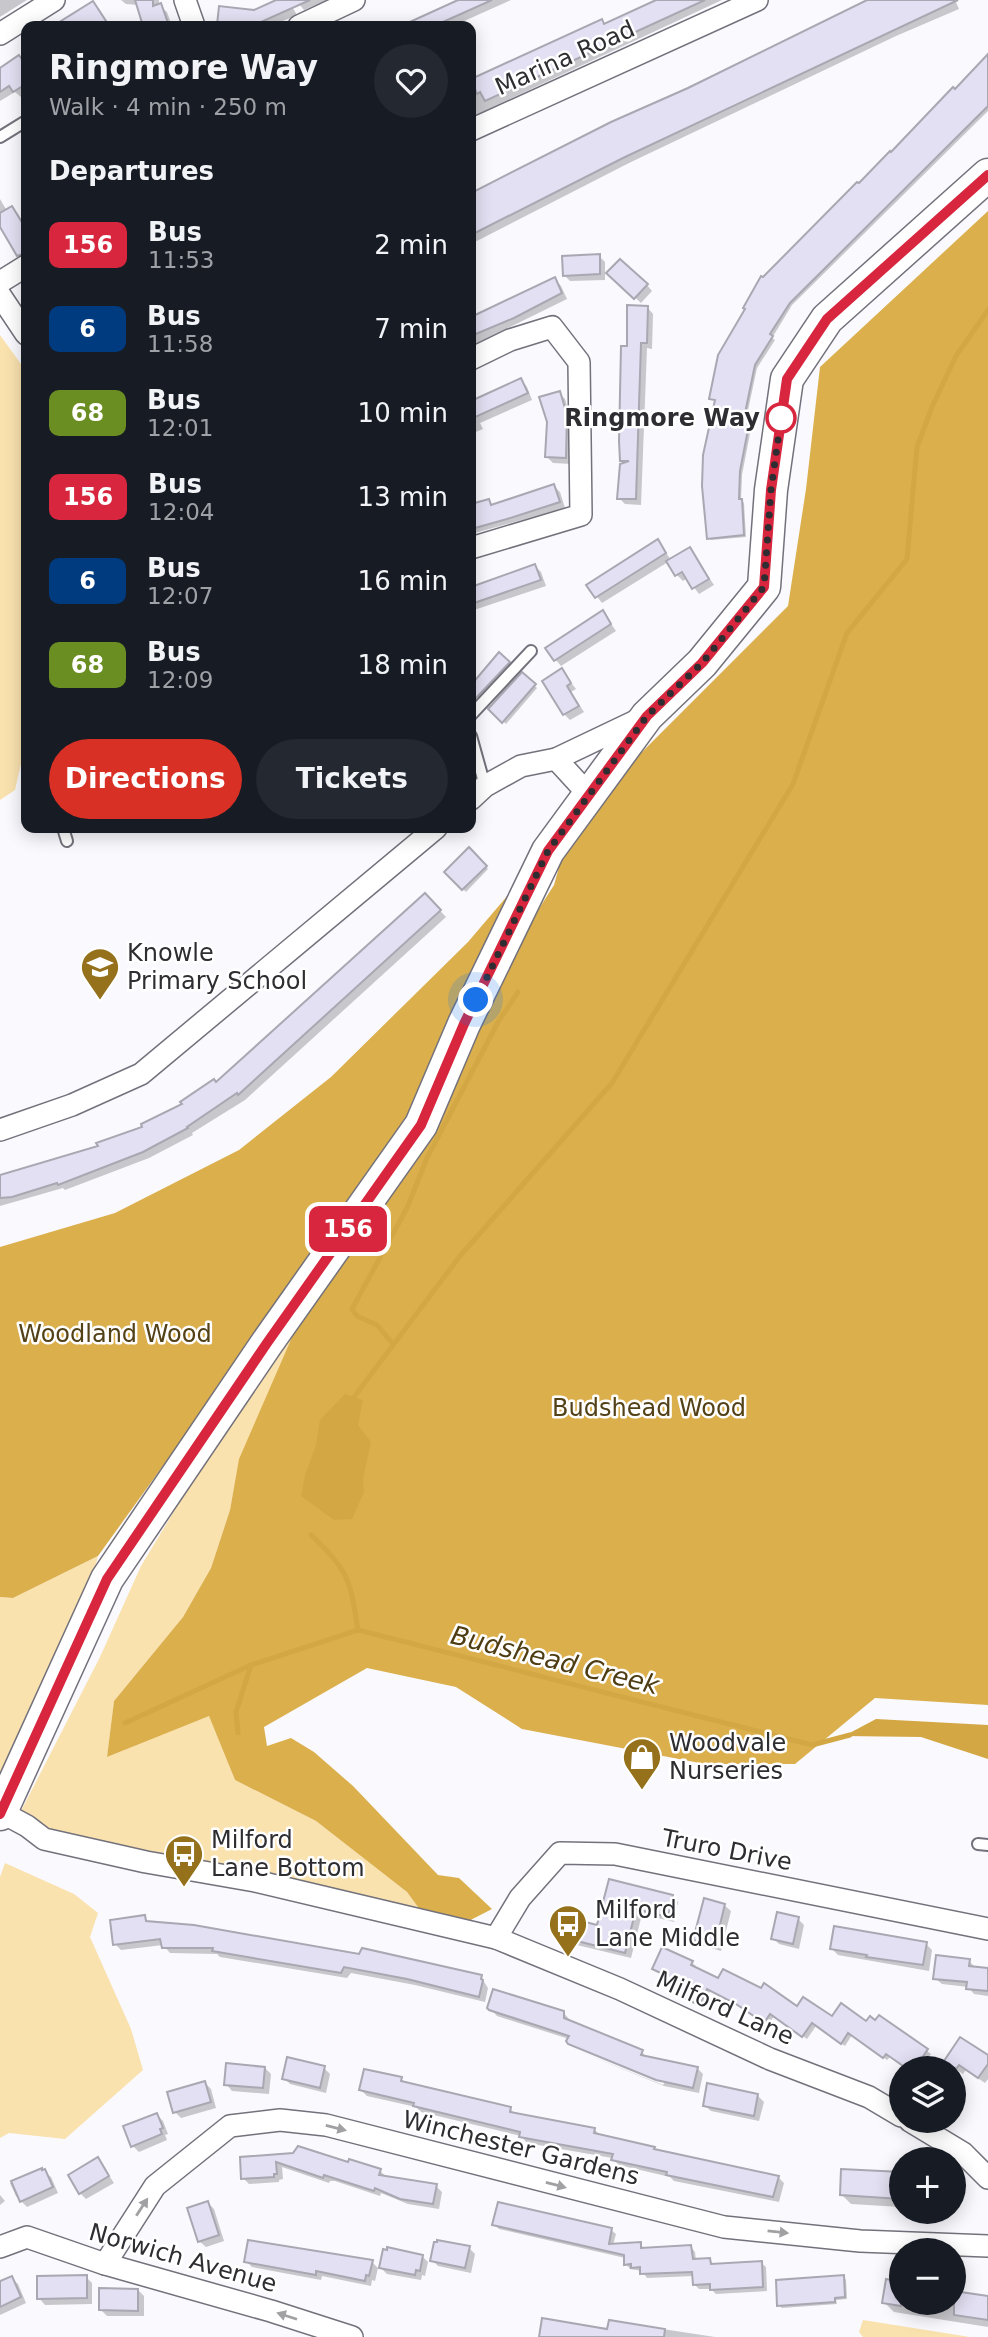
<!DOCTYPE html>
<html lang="en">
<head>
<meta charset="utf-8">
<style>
	body { margin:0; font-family:"DejaVu Sans",sans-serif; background:#242831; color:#f1f3f6; height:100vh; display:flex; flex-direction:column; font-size:26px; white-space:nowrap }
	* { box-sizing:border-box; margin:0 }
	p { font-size:23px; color:#9ea1a6 }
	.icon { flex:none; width:38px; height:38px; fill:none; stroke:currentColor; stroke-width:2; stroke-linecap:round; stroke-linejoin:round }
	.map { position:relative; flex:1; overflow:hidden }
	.drawer { position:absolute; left:21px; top:21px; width:455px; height:812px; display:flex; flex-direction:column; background:#171b24; border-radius:14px; box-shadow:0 4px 18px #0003 }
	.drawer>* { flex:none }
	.badge { padding:0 14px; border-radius:10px; font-size:24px; line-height:46px }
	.controls { position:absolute; left:889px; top:2056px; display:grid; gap:14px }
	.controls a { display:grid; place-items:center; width:77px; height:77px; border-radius:50%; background:#171b24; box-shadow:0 4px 18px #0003; font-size:35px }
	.you { position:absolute; width:35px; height:35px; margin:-18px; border:5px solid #fff; border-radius:50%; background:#1a73e8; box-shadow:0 0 0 10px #1a73e833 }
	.map>.badge { position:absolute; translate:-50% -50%; box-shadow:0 0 0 4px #fff }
	h2 { padding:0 28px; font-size:26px; line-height:63px }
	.round { display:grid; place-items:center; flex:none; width:74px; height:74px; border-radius:37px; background:#242831 }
	.summary { display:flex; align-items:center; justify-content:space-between; height:119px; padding:0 28px }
	h1 { font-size:33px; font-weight:800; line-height:52px }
	.action { display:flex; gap:14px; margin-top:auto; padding:14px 28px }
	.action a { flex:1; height:80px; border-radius:42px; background:#d93025; color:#fff; font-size:28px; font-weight:800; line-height:80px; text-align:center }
	.action a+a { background:#242831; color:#f1f3f6 }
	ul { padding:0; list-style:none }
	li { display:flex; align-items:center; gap:21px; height:84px; padding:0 28px }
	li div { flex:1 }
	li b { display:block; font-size:26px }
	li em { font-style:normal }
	li .badge { min-width:77px; font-weight:700; text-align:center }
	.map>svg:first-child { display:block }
	.green { fill:#fae2af }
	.forest { fill:#dbaf4c }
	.water { fill:#d3a844 }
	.shadow { fill:#0003 }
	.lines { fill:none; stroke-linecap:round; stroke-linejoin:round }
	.stream { stroke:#d3a844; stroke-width:5 }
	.building { fill:#e3e0f3; stroke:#a9a7b1; stroke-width:2 }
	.lane-casing { stroke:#73717b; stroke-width:14 }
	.street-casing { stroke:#73717b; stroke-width:24 }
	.secondary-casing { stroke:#73717b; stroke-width:35 }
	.lane { stroke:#fff; stroke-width:10 }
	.street { stroke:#fff; stroke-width:21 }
	.secondary { stroke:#fff; stroke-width:32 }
	.oneway { fill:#a1a0a2 }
	.line-casing { stroke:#fff; stroke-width:16 }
	.line { stroke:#d7263d; stroke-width:10 }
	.walk { stroke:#2e2d31; stroke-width:7; stroke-dasharray:0 12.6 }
	.stop-dot { fill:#fff; stroke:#d7263d; stroke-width:3.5 }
	.labels { text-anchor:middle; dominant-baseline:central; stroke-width:5; stroke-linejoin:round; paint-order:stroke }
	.street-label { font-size:24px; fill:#2e2d31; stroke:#fff }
	.stop-label { font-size:24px; font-weight:bold; fill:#2e2d31; stroke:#fff; text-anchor:end }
	.poi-label { font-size:24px; fill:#2e2d31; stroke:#fff; text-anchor:start }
	.park-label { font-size:24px; fill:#534118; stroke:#fff }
	.water-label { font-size:26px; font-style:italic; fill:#4e3c12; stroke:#fff }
</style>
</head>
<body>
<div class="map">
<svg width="988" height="2337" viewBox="0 0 988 2337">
	<rect width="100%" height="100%" fill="#faf9fe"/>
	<g class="green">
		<polygon points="0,335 26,371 26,742 15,790 0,800"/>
		<polygon points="305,1309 239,1461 230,1510 211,1568 183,1617 114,1701 107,1757 209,1715 235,1780 316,1821 407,1892 426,1918 35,1827 21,1811 100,1657 141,1566 255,1377"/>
		<polygon points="98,1556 85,1607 0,1787 0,1597 13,1598"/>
		<polygon points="5,1863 74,1894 98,1913 90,1937 131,2029 143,2070 65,2139 9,2133 0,2138 0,1877"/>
		<polygon points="863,2320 970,2337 863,2337 859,2332"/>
	</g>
	<g class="forest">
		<polygon points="988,211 988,1705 875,1698 795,1764 705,1764 522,1729 456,1687 367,1668 264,1727 267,1746 291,1738 314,1752 353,1786 438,1875 459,1878 492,1909 459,1926 426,1918 407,1892 316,1821 235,1780 209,1716 107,1757 114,1701 183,1617 211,1568 230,1510 239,1459 313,1289 484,995 554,885 566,843 638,756 788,606 806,489 820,367"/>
		<polygon points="520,881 407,1127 98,1556 13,1598 0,1597 0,1247 115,1213 239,1150 331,1077 468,942"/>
	</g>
	<g class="water">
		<polygon points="345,1394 363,1400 358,1425 371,1442 363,1479 364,1492 352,1519 334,1520 301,1496 305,1475 316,1445 320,1420"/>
		<polygon points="876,1719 988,1725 988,1759 921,1737 844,1736"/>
	</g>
	<g class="shadow">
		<polygon points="0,0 27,0 0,17"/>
		<polygon points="121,0 159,0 159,6 167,12 172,26 146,26 138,5 126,4"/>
		<polygon points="280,0 288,0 297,15 271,26 221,26 219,24"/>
		<polygon points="296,0 327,0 304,10"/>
		<polygon points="462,0 511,0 453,26 405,26"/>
		<polygon points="659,0 722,0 471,117 471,80 601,21 605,25"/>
		<polygon points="872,0 955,0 959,9 896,36 629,163 471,244 471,196 612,123"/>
		<polygon points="93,3 110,26 57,26"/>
		<polygon points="26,53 26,94 21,97 15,92 0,101 0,70"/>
		<polygon points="988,57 988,111 792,305 772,338 775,340 757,368 747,415 753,418 742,475 741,500 744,503 746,537 711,540 709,538 716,401 711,398 859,186"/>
		<polygon points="0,199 7,211 12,208 18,214 26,227 26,261 19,255 0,224"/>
		<polygon points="599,256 605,262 605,280 570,281 564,275"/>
		<polygon points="609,273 647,285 652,291 641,303"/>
		<polygon points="555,280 561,286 567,299 471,346 471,318"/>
		<polygon points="647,307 653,314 652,349 647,348 641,505 625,504 619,498 626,464 622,460 629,348"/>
		<polygon points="521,380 527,387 532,400 480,423 483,429 471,434 471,404"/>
		<polygon points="559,393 565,399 572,422 572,464 553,463 547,457"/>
		<polygon points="554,486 560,492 565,508 471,534 471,506 489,501 494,506"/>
		<polygon points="658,541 671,560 690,549 714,585 699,594 687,578 683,581 677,575 668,562 602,603 588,585"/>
		<polygon points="535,566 541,572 546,586 471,611 471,590"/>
		<polygon points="603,612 616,631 561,666 555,659"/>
		<polygon points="499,654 511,665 480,699 471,687"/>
		<polygon points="562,671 576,689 571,692 584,712 570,720 564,714"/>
		<polygon points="522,675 537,688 506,724 490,709"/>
		<polygon points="469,849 488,869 466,892 446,872"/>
		<polygon points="425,895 446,917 245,1100 192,1133 193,1135 149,1158 65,1190 63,1188 0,1206 0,1177 100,1147 145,1128 217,1084"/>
		<polygon points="610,1881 672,1896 678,1902 674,1922 642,1914 631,1958 577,1945 571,1938 598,1927"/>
		<polygon points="724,1905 731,1911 721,1951 701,1945 695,1939"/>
		<polygon points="144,1917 150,1923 481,1977 488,1988 485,2002 415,1985 351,1973 347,1978 220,1957 217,1954 170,1953 163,1945 121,1950 115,1944"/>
		<polygon points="798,1919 804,1925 799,1949 779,1944 773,1938"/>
		<polygon points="926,1944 932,1950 929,1971 838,1955 832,1949"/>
		<polygon points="663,1949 692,1963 696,1966 695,1969 719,1980 797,2008 833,2019 867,2023 876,2022 879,2017 931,2054 920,2068 910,2066 907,2068 890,2057 887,2060 852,2035 845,2046 816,2026 807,2039 774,2016 768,2025 742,2007 710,1991 703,2008 678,1996 674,1993 676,1988 666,1981 668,1977 654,1968"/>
		<polygon points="969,1961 976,1968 988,1969 988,1996 974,1994 968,1987 942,1984 935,1978"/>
		<polygon points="489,2007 563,2012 569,2019 569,2023 642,2052 647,2058 697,2068 703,2074 699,2093 664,2086 576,2050 663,2085 665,2082 573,2044 573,2046 569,2039 497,2016"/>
		<polygon points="988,2057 988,2079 985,2083 966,2070 963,2074 953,2067"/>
		<polygon points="265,2068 271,2074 269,2094 232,2091 226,2084"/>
		<polygon points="324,2068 330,2074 326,2093 290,2084 284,2078"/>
		<polygon points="401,2079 407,2084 510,2109 517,2115 594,2129 601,2136 654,2149 657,2151 778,2177 784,2183 779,2202 674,2181 670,2177 619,2165 612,2158 527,2143 521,2136 421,2112 416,2107 367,2096 361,2090"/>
		<polygon points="205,2083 211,2089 216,2108 181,2118 175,2112"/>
		<polygon points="757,2095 764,2102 759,2121 711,2111 704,2105"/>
		<polygon points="157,2115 163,2121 168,2134 165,2135 167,2140 139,2152 133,2146"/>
		<polygon points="98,2159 114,2183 86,2199 80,2193"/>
		<polygon points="242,2159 349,2164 350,2161 380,2171 387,2177 436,2186 442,2192 439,2209 408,2204 381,2193 380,2196 335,2181 330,2181 329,2183 282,2167 283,2179 279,2180 279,2182 249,2184 243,2178"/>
		<polygon points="41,2170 51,2177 58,2193 27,2207 16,2196 10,2183"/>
		<polygon points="843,2171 901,2174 901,2207 851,2204 842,2195"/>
		<polygon points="0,2195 5,2201 0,2205"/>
		<polygon points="208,2203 214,2209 224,2241 206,2247 199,2241"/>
		<polygon points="494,2224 611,2230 616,2234 613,2245 640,2244 644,2248 691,2247 695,2252 696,2260 709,2260 714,2264 761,2263 766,2267 767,2291 716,2294 711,2289 699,2289 695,2285 694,2276 647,2278 642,2271 630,2269 626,2264 625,2258 499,2229"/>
		<polygon points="469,2248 475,2254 471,2273 438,2266 432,2260"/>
		<polygon points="422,2256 428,2262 425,2276 422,2275 421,2280 387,2274 381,2268"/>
		<polygon points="246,2261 372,2262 378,2268 375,2281 372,2280 371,2286 322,2276 321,2280 252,2267"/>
		<polygon points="86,2277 92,2283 92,2304 45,2305 39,2298"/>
		<polygon points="844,2277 846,2280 847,2299 836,2300 837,2304 782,2308 779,2305"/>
		<polygon points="11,2278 18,2284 26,2303 0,2315 0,2283"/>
		<polygon points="888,2281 901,2284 901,2303 954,2303 954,2292 988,2298 988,2327 894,2312 884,2302"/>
		<polygon points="138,2290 144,2296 144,2316 107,2316 100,2309"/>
		<polygon points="610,2321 715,2337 608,2337"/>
	</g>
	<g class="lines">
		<g class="stream">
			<polyline points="393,1344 377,1325 357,1316 352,1309 407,1208 427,1158 498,1022 518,992"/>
			<polyline points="354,1397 460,1256 612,1083 793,784 847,633 907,559 917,447 932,407 956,356 988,310"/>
			<path d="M311,1535C349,1570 350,1580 358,1630"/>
			<polyline points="125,1723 251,1665 358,1630 812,1745 850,1735"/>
			<polyline points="238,1733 236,1712 251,1665"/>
		</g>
	</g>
	<g class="building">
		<polygon points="135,0 153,0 153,6 161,3 169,26 143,26"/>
		<polygon points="276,0 310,0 252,26 217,25 219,6 254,10"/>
		<polygon points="458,0 492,0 434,26 401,26"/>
		<polygon points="656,0 705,0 485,101 480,92 477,94 471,79 602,19 604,24"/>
		<polygon points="867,0 958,0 623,158 471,235 471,193 611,122 688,88"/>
		<polygon points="93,1 106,21 98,26 53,26"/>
		<polygon points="988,54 988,106 790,303 770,334 773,336 755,365 745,413 751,414 740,471 739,499 742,499 744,535 707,539 702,486 703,455 715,400 709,399 718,355 745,309 743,308 761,276 763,277 857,182 859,183 890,151 891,152 953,87 955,89"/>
		<polygon points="19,55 26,65 26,84 13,92 9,86 0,92 0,68"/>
		<polygon points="12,206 26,229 26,253 17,256 0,227 0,213"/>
		<polygon points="600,254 600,274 563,276 562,256"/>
		<polygon points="620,259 648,284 634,299 606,273"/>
		<polygon points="555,277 562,293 514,318 471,336 471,317"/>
		<polygon points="627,305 648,306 647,343 641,343 636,499 617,499 620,464 629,461 620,461 619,441 621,346 627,346"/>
		<polygon points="521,378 528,393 471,419 471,401"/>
		<polygon points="560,391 567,415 566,458 545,457 547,422 539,397"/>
		<polygon points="554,484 560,502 507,519 475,528 474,525 471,526 471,504 489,499 491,505"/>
		<polygon points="658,539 666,553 595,598 586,585"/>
		<polygon points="690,547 709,579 692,589 682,572 675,576 666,561"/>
		<polygon points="535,564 541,580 471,604 471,587"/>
		<polygon points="603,610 611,624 554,661 545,648"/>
		<polygon points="499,652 510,662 476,698 471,692 471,685"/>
		<polygon points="562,668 571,683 567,686 579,706 563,715 542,681"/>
		<polygon points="522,672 536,684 502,723 488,709"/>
		<polygon points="469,847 487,866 462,890 444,872"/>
		<polygon points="425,893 441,910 238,1095 237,1093 187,1127 188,1128 143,1152 58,1185 57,1183 12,1197 0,1198 0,1175 98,1146 96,1143 142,1127 141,1124 182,1104 180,1102 214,1079 216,1082"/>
		<polygon points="609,1879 673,1895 668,1917 636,1909 625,1953 569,1939 574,1919 597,1925"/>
		<polygon points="704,1898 725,1904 715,1945 693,1940"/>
		<polygon points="777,1912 799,1917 793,1944 771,1939"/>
		<polygon points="145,1915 146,1921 194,1925 359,1954 362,1948 482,1975 481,1979 483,1980 479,1997 407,1979 344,1967 341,1973 212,1951 213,1948 162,1948 160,1939 113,1945 110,1920"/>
		<polygon points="834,1926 927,1942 923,1965 866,1957 867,1955 830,1949"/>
		<polygon points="662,1947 693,1961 691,1965 718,1978 723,1969 761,1988 764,1983 797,2006 803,1997 832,2016 841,2003 866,2021 870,2016 875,2020 879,2015 928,2049 915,2068 906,2068 886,2054 883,2058 848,2033 841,2044 812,2023 802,2037 770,2014 764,2023 736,2004 707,1989 699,2005 672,1993 675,1986 664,1981 667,1976 652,1969"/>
		<polygon points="936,1955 970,1959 969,1966 988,1968 988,1991 966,1989 967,1982 933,1979"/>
		<polygon points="493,1989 564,2011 564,2018 643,2050 641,2055 698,2067 693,2088 656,2080 568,2044 566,2041 569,2036 489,2010 487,2008"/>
		<polygon points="960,2037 988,2055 988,2064 978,2078 959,2065 956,2069 944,2061"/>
		<polygon points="287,2057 325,2066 320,2088 282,2079"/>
		<polygon points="226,2063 265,2067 263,2088 224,2085"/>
		<polygon points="364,2069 402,2077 401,2081 511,2107 510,2112 595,2128 594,2133 655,2147 654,2149 779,2176 773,2197 666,2175 667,2172 611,2160 613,2154 519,2137 520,2132 413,2106 414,2103 359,2090"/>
		<polygon points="205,2081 211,2102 173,2113 167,2092"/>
		<polygon points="707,2083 758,2094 754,2116 703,2106"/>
		<polygon points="157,2113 163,2128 160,2129 162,2134 131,2147 123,2126"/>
		<polygon points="298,2146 348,2162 349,2159 381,2169 379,2175 437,2184 433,2204 400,2199 375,2188 374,2191 327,2176 324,2175 323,2178 276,2162 277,2174 274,2174 274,2177 241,2179 240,2157 293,2153"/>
		<polygon points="98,2157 109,2176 79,2194 68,2175"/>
		<polygon points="42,2168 42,2170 45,2169 53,2187 20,2202 11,2181"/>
		<polygon points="841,2169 901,2172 901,2199 840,2195"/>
		<polygon points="208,2201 219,2235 198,2242 187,2208"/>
		<polygon points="498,2202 612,2228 609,2244 641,2242 641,2248 691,2245 693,2259 710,2258 711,2264 762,2261 763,2287 710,2290 710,2284 693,2285 692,2272 640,2274 640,2267 631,2268 631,2264 624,2265 624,2255 492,2225"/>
		<polygon points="248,2240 373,2260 369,2276 366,2275 365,2281 316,2271 316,2275 244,2262"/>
		<polygon points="437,2240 470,2246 465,2268 430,2261 434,2242 437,2242"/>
		<polygon points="387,2247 423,2255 420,2271 416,2270 415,2275 379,2268 383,2249 387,2250"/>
		<polygon points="87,2275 87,2298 37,2299 37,2276"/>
		<polygon points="844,2275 845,2297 835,2298 835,2302 777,2306 776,2280"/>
		<polygon points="12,2276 21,2297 0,2307 0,2281"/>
		<polygon points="886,2279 901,2282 901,2306 882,2303"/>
		<polygon points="99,2288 138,2289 138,2311 99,2310"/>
		<polygon points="954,2291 988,2296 988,2320 954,2315"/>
		<polygon points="542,2318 607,2329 609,2320 665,2329 664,2337 539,2337"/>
	</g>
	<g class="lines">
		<g class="lane-casing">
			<g id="lane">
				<polyline points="0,137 26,121"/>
				<polyline points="471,715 531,651"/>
				<polyline points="471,736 485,786"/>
				<polyline points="63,828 67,841"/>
				<polyline points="978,1844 988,1845"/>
			</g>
		</g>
		<g class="street-casing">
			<g id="street">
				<polyline points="185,0 194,26"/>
				<polyline points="299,26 354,0"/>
				<polyline points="0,34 54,0"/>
				<polyline points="471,130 757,0"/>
				<polyline points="0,282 26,266"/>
				<polyline points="0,295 26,334"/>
				<polyline points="471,359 510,340 552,327 579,362 581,515 471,548"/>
				<polyline points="556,759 589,795"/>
				<polyline points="471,799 485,786 521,766 556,759 642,718"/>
				<polyline points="0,1130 72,1105 141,1074 436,828"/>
				<polyline points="1,1812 27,1826 44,1839 146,1862 255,1881 496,1938 620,1989 770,2059 869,2097 901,2116"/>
				<polyline points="496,1938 520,1898 560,1853 615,1854 988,1929"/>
				<polyline points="910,2121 963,2153 988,2178"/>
				<polyline points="0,2247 27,2237 105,2264 271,2311 352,2337"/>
				<polyline points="105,2264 155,2186 230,2126 280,2120 326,2125 724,2227 860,2241 988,2246"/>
			</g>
		</g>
		<g class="secondary-casing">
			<polyline id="secondary" points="0,1814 107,1579 267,1343 421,1125 464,1024 548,851 647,716 702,663 764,587 771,490 787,379 827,319 988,175"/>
		</g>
		<use href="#lane" class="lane"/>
		<use href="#street" class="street"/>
		<use href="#secondary" class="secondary"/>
	</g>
	<defs><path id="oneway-solid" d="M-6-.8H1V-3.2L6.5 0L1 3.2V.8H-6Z" transform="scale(1.75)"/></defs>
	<g class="oneway">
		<use href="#oneway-solid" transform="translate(336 2128) rotate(14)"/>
		<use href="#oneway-solid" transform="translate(556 2185) rotate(15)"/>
		<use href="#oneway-solid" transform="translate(142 2207) rotate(-57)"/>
		<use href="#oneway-solid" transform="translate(778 2232) rotate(6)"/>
		<use href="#oneway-solid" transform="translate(287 2316) rotate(-162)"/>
	</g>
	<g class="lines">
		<g class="line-casing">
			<polyline id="line" points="0,1814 107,1579 267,1343 421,1125 464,1024 548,851 647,716 702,663 764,587 771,490 787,379 827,319 988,175"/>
		</g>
		<use href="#line" class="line"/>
		<polyline class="walk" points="476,1000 548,851 647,716 702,663 764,587 771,490 781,418"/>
	</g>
	<defs>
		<g id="school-pin" transform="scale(2.0125)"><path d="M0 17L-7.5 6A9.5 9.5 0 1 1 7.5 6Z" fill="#94711a" stroke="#fff"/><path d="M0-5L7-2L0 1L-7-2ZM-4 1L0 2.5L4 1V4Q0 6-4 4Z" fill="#fff"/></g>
		<g id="shop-pin" transform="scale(2.0125)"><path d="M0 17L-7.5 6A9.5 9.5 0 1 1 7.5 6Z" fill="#94711a" stroke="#fff"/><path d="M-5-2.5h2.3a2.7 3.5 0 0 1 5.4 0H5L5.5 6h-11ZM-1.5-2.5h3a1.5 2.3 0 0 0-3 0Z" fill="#fff"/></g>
		<g id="bus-pin" transform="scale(2.0125)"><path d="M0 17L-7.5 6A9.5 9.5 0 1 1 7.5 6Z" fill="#94711a" stroke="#fff"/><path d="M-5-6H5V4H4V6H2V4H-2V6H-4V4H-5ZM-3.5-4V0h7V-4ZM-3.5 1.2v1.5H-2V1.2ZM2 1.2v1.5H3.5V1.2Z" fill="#fff"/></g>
	</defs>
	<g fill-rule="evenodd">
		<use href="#school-pin" x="100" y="967"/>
		<use href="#shop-pin" x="642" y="1757"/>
		<use href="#bus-pin" x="184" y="1854"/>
		<use href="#bus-pin" x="568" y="1924"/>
	</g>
	<circle class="stop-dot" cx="781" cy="418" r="14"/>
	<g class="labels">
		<g class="street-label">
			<text transform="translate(565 58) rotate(-24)">Marina Road</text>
			<text transform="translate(727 1850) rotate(11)">Truro Drive</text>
			<text transform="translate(725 2008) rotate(24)">Milford Lane</text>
			<text transform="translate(521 2148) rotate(14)">Winchester Gardens</text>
			<text transform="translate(183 2258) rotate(16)">Norwich Avenue</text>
		</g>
		<g class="stop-label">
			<text x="760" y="418">Ringmore Way</text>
		</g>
		<g class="poi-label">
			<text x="127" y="953">Knowle<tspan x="127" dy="28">Primary School</tspan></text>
			<text x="669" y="1743">Woodvale<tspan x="669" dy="28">Nurseries</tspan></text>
			<text x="211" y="1840">Milford<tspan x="211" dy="28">Lane Bottom</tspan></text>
			<text x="595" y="1910">Milford<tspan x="595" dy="28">Lane Middle</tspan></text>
		</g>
		<g class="park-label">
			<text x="115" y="1334">Woodland Wood</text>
			<text x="649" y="1408">Budshead Wood</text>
		</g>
		<g class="water-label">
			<text transform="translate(555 1660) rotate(14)">Budshead Creek</text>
		</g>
	</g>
</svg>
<div class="controls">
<a><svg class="icon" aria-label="layers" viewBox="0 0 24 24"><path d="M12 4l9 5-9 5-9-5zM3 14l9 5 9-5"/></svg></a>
<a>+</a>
<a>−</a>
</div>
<div class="you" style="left:476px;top:1000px"></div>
<b class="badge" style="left:348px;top:1229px;background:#d7263d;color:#fff">156</b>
<section class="drawer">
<div class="summary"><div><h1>Ringmore Way</h1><p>Walk · 4 min · 250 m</p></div><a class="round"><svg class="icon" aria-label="heart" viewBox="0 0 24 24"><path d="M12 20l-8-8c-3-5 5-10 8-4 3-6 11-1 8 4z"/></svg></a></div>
<h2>Departures</h2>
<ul>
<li><span class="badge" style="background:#d7263d;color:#fff">156</span><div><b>Bus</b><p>11:53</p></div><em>2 min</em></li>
<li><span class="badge" style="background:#003b80;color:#fff">6</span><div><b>Bus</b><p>11:58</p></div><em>7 min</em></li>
<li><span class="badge" style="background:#6b8e23;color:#fff">68</span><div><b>Bus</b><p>12:01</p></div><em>10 min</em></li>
<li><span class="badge" style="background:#d7263d;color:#fff">156</span><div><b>Bus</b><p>12:04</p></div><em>13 min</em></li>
<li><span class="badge" style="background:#003b80;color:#fff">6</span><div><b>Bus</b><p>12:07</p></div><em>16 min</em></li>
<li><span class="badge" style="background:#6b8e23;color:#fff">68</span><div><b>Bus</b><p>12:09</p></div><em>18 min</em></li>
</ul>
<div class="action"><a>Directions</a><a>Tickets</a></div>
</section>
</div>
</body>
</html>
